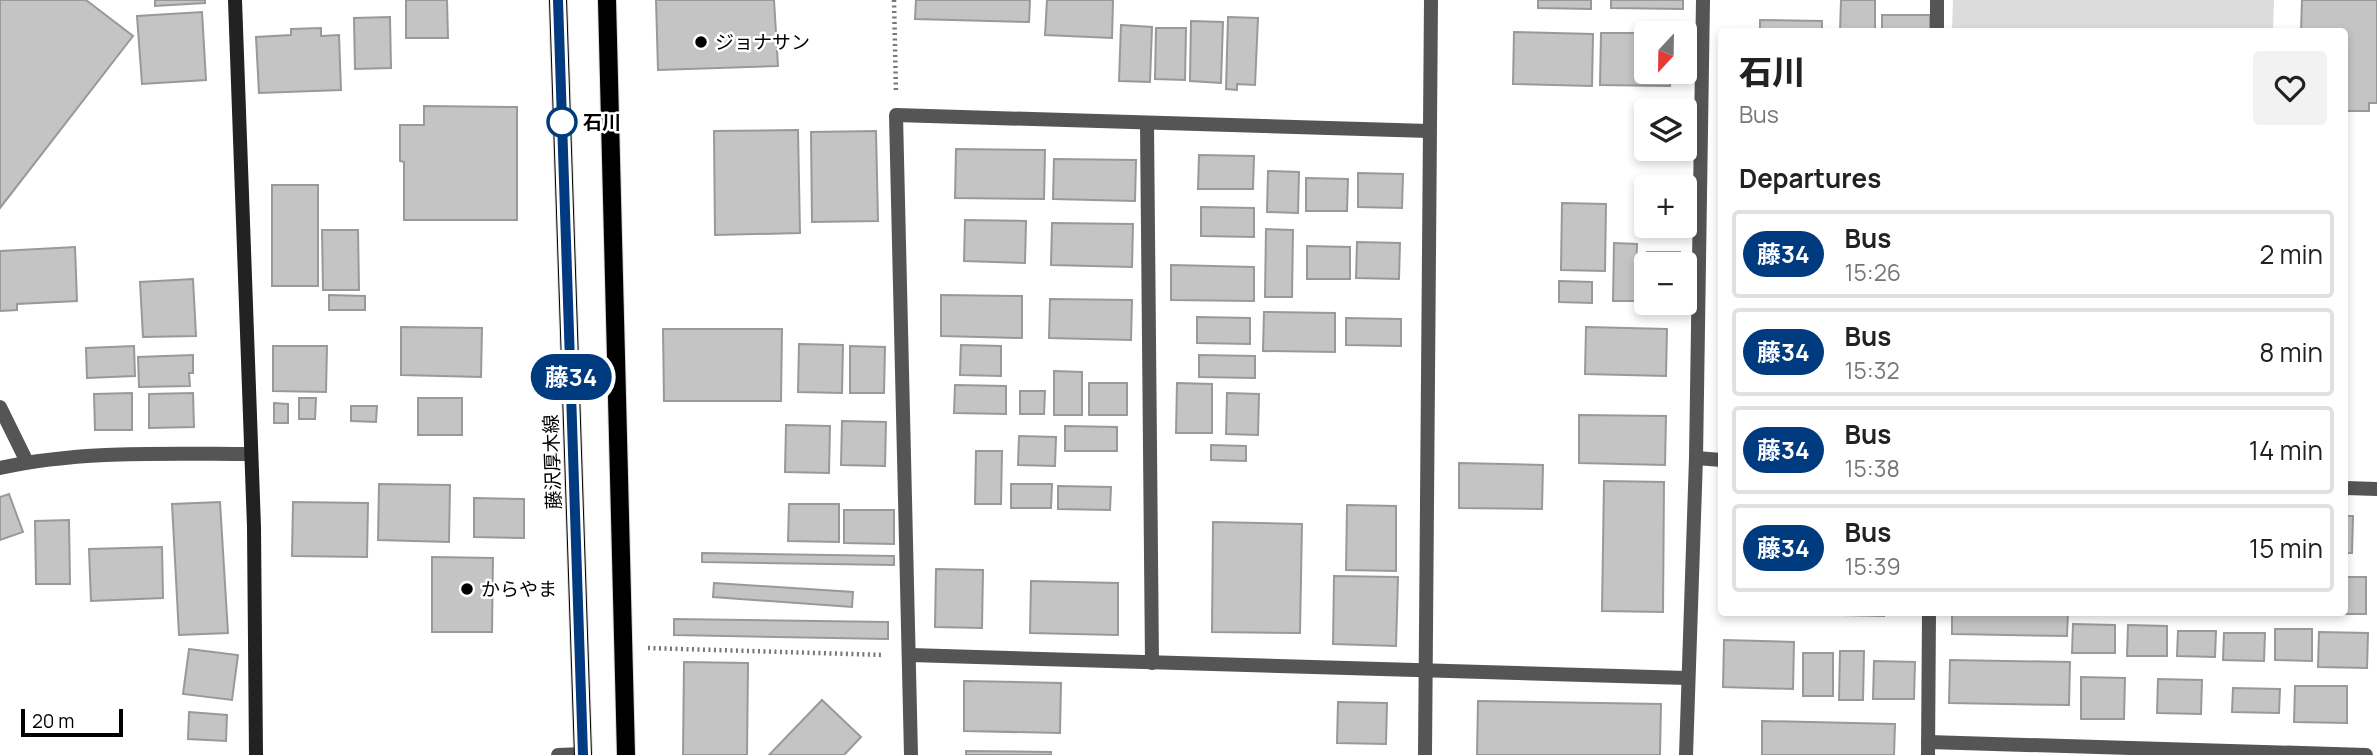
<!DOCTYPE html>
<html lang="en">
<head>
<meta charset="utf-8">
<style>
	body { margin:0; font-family:Manrope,"Noto Sans JP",sans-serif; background:#f2f2f2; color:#222; height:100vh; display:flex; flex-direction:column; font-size:26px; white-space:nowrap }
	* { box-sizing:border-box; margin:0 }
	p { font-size:23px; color:#767676 }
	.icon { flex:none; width:38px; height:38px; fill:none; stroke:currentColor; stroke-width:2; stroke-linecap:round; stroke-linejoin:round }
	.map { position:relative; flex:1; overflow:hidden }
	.sheet { position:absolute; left:1718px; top:28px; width:630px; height:588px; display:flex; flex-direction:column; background:#fff; border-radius:7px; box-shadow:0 4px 10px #0003 }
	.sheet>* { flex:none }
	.badge { padding:0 14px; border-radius:23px; font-size:24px; line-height:46px }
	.needle { width:46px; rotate:202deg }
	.fabs { position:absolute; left:1634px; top:21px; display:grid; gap:14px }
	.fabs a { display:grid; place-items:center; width:63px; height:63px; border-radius:7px; background:#fff; box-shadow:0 4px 10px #0003; font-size:35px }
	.scale { position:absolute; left:21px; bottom:18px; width:102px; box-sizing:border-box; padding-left:7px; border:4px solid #000; border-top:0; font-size:19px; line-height:24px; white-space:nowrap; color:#000; -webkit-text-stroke:5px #fff; paint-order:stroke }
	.map>.badge { position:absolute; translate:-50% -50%; box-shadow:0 0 0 4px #fff }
	h2 { padding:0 21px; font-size:26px; line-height:63px }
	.round { display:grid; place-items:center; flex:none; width:74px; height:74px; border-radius:7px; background:#f2f2f2 }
	.summary { display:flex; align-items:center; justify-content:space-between; height:119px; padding:0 21px }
	h1 { font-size:33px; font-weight:800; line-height:52px }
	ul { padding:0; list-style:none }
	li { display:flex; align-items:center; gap:21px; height:88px; margin:0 14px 10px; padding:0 7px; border:4px solid #e0e0e0; border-radius:7px }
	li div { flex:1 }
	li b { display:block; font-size:26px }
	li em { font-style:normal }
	li .badge { min-width:77px; font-weight:700; text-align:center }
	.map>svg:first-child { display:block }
	.green { fill:#dcdcdc }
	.building { fill:#c4c4c4; stroke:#999; stroke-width:2 }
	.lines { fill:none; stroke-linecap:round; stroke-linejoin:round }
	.primary-casing { stroke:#dbdbdb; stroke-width:20 }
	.path { stroke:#777; stroke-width:4.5; stroke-dasharray:2 3.5; stroke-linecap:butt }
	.street { stroke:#555; stroke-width:14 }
	.secondary { stroke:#222; stroke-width:14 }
	.primary { stroke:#000; stroke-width:18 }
	.line-casing { stroke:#fff; stroke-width:16 }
	.line { stroke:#003b80; stroke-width:10 }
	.poi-dot { fill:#000; stroke:#fff; stroke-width:2.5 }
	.stop-dot { fill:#fff; stroke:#003b80; stroke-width:3.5 }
	.labels { text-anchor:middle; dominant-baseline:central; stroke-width:5; stroke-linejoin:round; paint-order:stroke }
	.poi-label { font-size:19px; fill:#000; stroke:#fff; text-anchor:start }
	.stop-label { font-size:19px; font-weight:bold; fill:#000; stroke:#fff; text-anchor:start }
	.street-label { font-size:19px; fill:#000; stroke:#fff }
</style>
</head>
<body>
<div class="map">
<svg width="2377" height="755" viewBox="0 0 2377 755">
	<rect width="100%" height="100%" fill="#fff"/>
	<polygon class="green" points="1953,0 2274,0 2273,31 1952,31"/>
	<g class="building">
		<polygon points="0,0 86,0 133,36 0,208"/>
		<polygon points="155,0 205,0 205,3 155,6"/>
		<polygon points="406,0 447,0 448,38 406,38"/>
		<polygon points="656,0 774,0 778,66 658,70"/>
		<polygon points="916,0 1030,0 1029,22 915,19"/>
		<polygon points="1047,0 1113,0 1112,38 1045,35"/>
		<polygon points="1538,0 1591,0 1591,9 1538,8"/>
		<polygon points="1611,0 1683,0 1683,9 1611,8"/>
		<polygon points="1841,0 1875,0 1875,32 1840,32"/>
		<polygon points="2302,0 2377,0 2377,103 2369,103 2369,111 2345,111 2345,32 2301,32"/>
		<polygon points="202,12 206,80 142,84 137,16"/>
		<rect x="1882" y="15" width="48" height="17"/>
		<polygon points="390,17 391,68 355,69 354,18"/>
		<polygon points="1228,17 1258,18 1255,85 1237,84 1237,90 1226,89"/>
		<polygon points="1760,20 1822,21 1822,32 1760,32"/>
		<polygon points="1191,21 1223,22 1221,83 1190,81"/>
		<polygon points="1121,25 1152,27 1150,82 1119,81"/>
		<polygon points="321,28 321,36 339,35 341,90 259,93 256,37 291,35 291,29"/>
		<polygon points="1156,28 1186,28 1185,80 1155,79"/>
		<polygon points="1514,32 1593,34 1592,86 1513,84"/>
		<polygon points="1601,33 1647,33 1647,72 1671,72 1670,86 1600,85"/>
		<polygon points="424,106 517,107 517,220 404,220 404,162 400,161 400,125 424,125"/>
		<polygon points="798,130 800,233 715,235 714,131"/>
		<polygon points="876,131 878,221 812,222 811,132"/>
		<polygon points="956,149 1045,150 1044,199 955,198"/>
		<polygon points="1199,155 1254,156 1253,189 1198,189"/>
		<polygon points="1054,159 1136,160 1135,201 1053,199"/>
		<polygon points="1268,171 1299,172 1298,213 1267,212"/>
		<polygon points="1358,173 1403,174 1402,208 1358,207"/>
		<polygon points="1306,178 1348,179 1347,211 1306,211"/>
		<rect x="272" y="185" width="46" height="101"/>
		<polygon points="1562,203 1606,204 1605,271 1561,270"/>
		<polygon points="1201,207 1254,208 1254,237 1201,236"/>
		<polygon points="965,220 1026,221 1025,263 964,261"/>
		<polygon points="1052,223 1133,224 1132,267 1051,265"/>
		<polygon points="1266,229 1293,230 1292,297 1265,297"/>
		<polygon points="322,230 358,230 359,290 323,290"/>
		<polygon points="1357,242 1400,243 1399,279 1356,278"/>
		<polygon points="1614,243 1637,244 1635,301 1613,301"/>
		<polygon points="1307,246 1350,247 1350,279 1307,279"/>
		<polygon points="75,247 77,301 17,304 17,310 0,311 0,251"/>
		<rect x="1647" y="252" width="33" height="12"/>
		<polygon points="1171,265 1254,267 1254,301 1171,300"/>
		<polygon points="1647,277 1647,303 1679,304 1646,304"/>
		<polygon points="193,279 196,336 143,337 140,282"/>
		<polygon points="1559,281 1592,282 1592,303 1559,302"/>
		<polygon points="329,295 365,296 365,310 329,310"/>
		<polygon points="941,295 1022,296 1022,338 941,336"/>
		<polygon points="1050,299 1132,300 1131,340 1049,338"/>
		<polygon points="1264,312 1335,313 1335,352 1263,351"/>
		<polygon points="1197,317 1250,318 1250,344 1197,343"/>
		<polygon points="1346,318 1401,319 1401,346 1346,345"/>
		<polygon points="401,327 482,328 481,377 401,375"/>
		<polygon points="1586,327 1667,329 1666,376 1585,374"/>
		<polygon points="663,329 782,329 781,401 664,401"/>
		<polygon points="799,344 843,345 842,393 798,392"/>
		<polygon points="961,345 1001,346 1001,376 960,375"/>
		<polygon points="134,346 135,376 87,378 86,348"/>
		<polygon points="273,346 327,346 326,392 273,391"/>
		<polygon points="850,346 885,347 884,393 850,393"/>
		<polygon points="193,355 193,373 189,373 190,386 139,387 138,357"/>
		<polygon points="1199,355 1255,356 1255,378 1199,377"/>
		<polygon points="1054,371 1082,372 1082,415 1054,415"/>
		<rect x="1089" y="383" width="38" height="32"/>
		<polygon points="1177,383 1212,384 1212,433 1176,433"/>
		<polygon points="955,385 1006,386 1006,414 954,413"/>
		<polygon points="1020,391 1045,391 1044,414 1020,414"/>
		<polygon points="132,393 132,430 95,430 94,394"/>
		<polygon points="193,393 194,427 149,428 149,394"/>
		<polygon points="1227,393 1259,394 1258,435 1226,434"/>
		<polygon points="299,398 316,398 315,419 299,419"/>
		<rect x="418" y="398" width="44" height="37"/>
		<polygon points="274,403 288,404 288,423 274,423"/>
		<polygon points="351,406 377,406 376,422 351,421"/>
		<polygon points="1579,415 1666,416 1665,465 1579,463"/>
		<polygon points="842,421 886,422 885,466 841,465"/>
		<polygon points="786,425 830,426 829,473 785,472"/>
		<polygon points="1065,426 1117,427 1117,451 1065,451"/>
		<polygon points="1019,436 1056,437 1055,466 1018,465"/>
		<polygon points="1211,445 1246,446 1246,461 1211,460"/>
		<polygon points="976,451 1002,451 1001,504 975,504"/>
		<polygon points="1459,463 1543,465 1542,509 1459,508"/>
		<polygon points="1604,481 1664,482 1663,612 1602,611"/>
		<polygon points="379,484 450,485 449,542 378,540"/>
		<polygon points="1011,484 1052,484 1051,508 1011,508"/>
		<polygon points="1058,486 1111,487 1110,510 1058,509"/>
		<polygon points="9,494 23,532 0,540 0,497"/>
		<polygon points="474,498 524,499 524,538 474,537"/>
		<polygon points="220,502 228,633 179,635 172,504"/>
		<polygon points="293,502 368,503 367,557 292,556"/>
		<polygon points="789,504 839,504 839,542 788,541"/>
		<polygon points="1347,505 1396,506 1396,571 1346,570"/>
		<polygon points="844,510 894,510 894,544 844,543"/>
		<polygon points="2345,516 2353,516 2352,553 2345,553"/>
		<polygon points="69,520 70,584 36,584 35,521"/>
		<polygon points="1213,522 1302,524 1300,633 1212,632"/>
		<polygon points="162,547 163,598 91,601 89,549"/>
		<polygon points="702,553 894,556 894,565 702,562"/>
		<polygon points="432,557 493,558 492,632 432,632"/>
		<polygon points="936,569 983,570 982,628 935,627"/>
		<polygon points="1334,576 1398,577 1396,646 1333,644"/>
		<polygon points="2345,577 2366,577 2366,614 2324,614 2345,612"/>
		<polygon points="1031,581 1118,583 1118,635 1030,633"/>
		<polygon points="714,583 853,592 852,607 713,597"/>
		<polygon points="1800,612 1884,612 1884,616 1800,614"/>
		<polygon points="1952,612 2068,612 2067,636 1952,634"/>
		<polygon points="674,619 888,622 888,639 674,635"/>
		<polygon points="2073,624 2115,625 2115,653 2072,653"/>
		<polygon points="2128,625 2167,626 2167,656 2127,656"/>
		<polygon points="2275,629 2312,629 2312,661 2275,660"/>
		<polygon points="2178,631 2216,631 2215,657 2177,656"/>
		<polygon points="2319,632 2368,633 2367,668 2318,667"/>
		<polygon points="2224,633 2265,633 2264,661 2223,660"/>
		<polygon points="1724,640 1794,642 1793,689 1723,687"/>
		<polygon points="189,649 238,655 232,700 183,694"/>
		<polygon points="1840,651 1864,651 1863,700 1839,700"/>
		<rect x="1803" y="653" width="30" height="43"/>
		<polygon points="1950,660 2070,662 2069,705 1949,703"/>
		<polygon points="1874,661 1915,662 1914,699 1873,699"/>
		<polygon points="684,662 748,663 747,755 683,755"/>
		<polygon points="2081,677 2125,678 2124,719 2081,719"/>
		<polygon points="2158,679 2202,680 2201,714 2157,713"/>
		<polygon points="964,681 1061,683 1060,733 964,731"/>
		<polygon points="2295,686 2347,686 2347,723 2294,722"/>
		<polygon points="2233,688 2280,689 2279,713 2232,712"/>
		<polygon points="822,700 861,737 844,755 769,755"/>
		<polygon points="1478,701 1661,704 1660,755 1477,755"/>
		<polygon points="1338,702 1387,703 1386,744 1337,743"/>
		<polygon points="189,712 227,715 226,741 188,739"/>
		<polygon points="1762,721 1895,724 1894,755 1762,755"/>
		<polygon points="966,751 1051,752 1051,755 966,755"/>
	</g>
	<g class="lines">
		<g class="primary-casing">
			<g id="primary">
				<polyline points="558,0 583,755"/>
				<polyline points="607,0 626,755"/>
			</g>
		</g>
		<g class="path">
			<polyline points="894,0 896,93"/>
			<polyline points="648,648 884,655"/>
		</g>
		<g class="street">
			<polyline points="1937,32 1937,0"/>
			<polyline points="1147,124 1152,663"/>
			<polyline points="0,407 27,462"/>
			<polyline points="1696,458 1722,460"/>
			<path d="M0,468C81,450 168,454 251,454"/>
			<polyline points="2345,488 2377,489"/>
			<polyline points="910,655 1687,678"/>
			<polyline points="1928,742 2366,755"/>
			<polyline points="558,755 583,754"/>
			<polyline points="911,755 896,115 1429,131"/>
			<polyline points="1425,755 1431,0"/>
			<polyline points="1686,755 1696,458 1703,0"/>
			<polyline points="1928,755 1929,612"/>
		</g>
		<polyline class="secondary" points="235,0 254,527 256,755"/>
		<use href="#primary" class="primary"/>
	</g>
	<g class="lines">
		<g class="line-casing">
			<polyline id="line" points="558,0 583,755"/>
		</g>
		<use href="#line" class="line"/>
	</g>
	<g class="poi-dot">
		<circle cx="701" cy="42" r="7"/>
		<circle cx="467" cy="589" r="7"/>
	</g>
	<circle class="stop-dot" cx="562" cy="122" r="14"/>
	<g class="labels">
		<g class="poi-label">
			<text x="715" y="42">ジョナサン</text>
			<text x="481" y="589">からやま</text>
		</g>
		<g class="stop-label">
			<text x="583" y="122">石川</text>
		</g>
		<g class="street-label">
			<text transform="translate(552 462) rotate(-92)">藤沢厚木線</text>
		</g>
	</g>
</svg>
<div class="fabs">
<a><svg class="needle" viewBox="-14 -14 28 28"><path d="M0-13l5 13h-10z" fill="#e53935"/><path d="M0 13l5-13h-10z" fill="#767676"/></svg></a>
<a><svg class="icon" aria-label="layers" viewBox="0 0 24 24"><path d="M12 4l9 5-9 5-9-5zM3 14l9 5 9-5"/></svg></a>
<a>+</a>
<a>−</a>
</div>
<div class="scale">20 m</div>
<b class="badge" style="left:571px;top:377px;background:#003b80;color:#fff">藤34</b>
<section class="sheet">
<div class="summary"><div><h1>石川</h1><p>Bus</p></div><a class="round"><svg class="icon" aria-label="heart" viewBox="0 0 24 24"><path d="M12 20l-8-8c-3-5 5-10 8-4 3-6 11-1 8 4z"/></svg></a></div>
<h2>Departures</h2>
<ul>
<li><span class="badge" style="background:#003b80;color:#fff">藤34</span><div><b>Bus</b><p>15:26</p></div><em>2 min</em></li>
<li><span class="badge" style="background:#003b80;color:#fff">藤34</span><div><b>Bus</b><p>15:32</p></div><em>8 min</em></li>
<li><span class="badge" style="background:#003b80;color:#fff">藤34</span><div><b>Bus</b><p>15:38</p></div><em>14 min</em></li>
<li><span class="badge" style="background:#003b80;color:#fff">藤34</span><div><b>Bus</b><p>15:39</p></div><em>15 min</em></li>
</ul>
</section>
</div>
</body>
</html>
